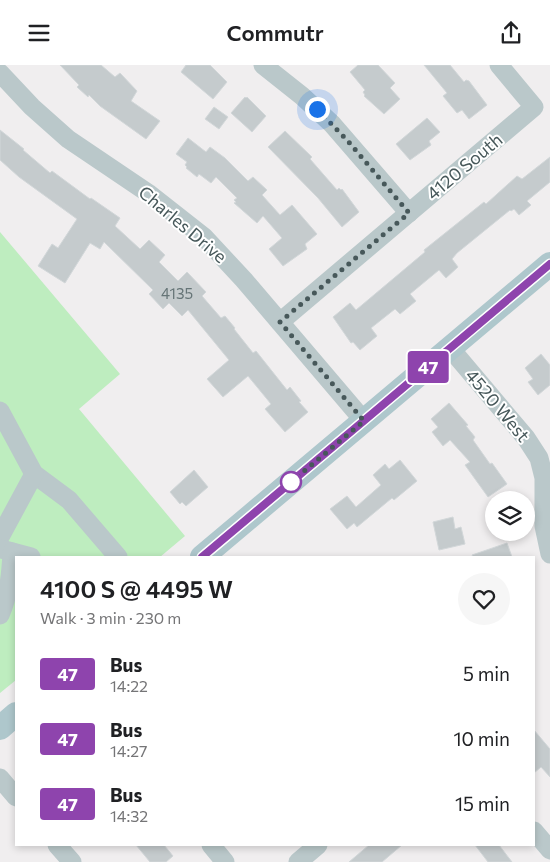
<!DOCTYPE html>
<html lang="en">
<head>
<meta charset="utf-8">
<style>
	body { margin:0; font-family:Commissioner,sans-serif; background:#f6f6f6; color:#202124; height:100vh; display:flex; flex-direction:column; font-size:19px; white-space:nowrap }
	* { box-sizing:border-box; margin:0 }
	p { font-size:16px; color:#757577 }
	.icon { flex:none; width:28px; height:28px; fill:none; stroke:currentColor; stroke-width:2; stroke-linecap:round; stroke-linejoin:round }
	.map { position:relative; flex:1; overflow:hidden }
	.side { position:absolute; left:15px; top:491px; width:520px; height:290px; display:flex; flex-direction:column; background:#fff; border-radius:0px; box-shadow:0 2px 8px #0003 }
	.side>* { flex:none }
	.badge { padding:0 10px; border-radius:4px; font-size:18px; line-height:32px }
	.fabs { position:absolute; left:485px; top:426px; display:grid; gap:10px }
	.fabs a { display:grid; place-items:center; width:50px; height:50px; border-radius:50%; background:#fff; box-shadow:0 2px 8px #0003; font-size:25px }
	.you { position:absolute; width:25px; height:25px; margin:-12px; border:4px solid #fff; border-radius:50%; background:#1a73e8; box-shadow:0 0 0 8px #1a73e833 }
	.map>.badge { position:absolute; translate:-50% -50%; box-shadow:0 0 0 2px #fff }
	.round { display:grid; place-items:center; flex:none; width:52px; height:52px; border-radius:26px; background:#f6f6f6 }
	.overview { display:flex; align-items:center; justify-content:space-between; height:85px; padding:0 25px }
	h1 { font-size:24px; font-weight:600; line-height:38px }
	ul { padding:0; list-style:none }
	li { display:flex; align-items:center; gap:15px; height:65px; padding:0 25px }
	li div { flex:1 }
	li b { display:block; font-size:19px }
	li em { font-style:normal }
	li .badge { min-width:55px; font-weight:700; text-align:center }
	header { display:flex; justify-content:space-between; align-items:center; height:65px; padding:0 25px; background:#fff; font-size:22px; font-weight:600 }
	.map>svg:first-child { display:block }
	.green { fill:#beedbf }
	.building { fill:#c5cbcd; stroke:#d2d7d9 }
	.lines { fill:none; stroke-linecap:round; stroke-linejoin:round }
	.minor { stroke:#bac8ca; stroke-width:19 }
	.major { stroke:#aec7cc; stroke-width:24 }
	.line-casing { stroke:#fff; stroke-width:11 }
	.line { stroke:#8e44ad; stroke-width:8 }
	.walk { stroke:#47585a; stroke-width:5; stroke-dasharray:0 9 }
	.stop-dot { fill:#fff; stroke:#8e44ad; stroke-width:2.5 }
	.labels { text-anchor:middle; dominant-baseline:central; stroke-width:4; stroke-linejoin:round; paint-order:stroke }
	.number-label { font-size:15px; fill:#667577 }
	.street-label { font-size:18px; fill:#47585a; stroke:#fff }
</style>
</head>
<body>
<header><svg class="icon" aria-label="menu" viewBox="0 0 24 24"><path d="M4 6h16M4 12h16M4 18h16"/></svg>Commutr<svg class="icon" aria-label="share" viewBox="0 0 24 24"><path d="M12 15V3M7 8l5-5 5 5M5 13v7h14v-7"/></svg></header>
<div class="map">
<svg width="550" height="797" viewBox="0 0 550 797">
	<rect width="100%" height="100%" fill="#f0eeef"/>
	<polygon class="green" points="0,167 120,309 79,344 185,471 160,492 16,492 16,615 0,628"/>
	<g class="building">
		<polygon points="60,0 101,0 115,12 120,8 137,26 131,36 160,56 146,74 100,41 89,30 88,32 77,22 79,20"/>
		<polygon points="186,0 210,0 227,17 213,34 181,7"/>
		<polygon points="358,0 378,0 395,18 390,23 400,34 384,49 364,31 365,30 363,27 365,25 350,7"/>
		<polygon points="424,0 450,0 464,17 466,15 469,16 487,40 469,54 462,45 457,48 443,31 447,28"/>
		<polygon points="245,32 246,33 247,32 266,51 252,67 231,48"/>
		<polygon points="214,42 228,52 219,64 205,54"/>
		<polygon points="427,53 440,67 429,76 431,80 410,95 396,79"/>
		<polygon points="0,65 24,84 23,85 50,108 52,106 90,134 91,133 120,153 115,161 140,184 149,175 165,190 159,197 178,216 187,207 206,227 202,231 221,253 225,251 235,263 234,264 253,288 256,286 287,325 290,322 301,336 299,337 308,347 285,367 265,344 271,339 248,311 223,332 207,314 229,295 188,245 182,251 169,238 163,244 149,229 153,225 104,177 100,184 90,178 65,218 38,201 52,179 58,183 77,154 19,112 0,95"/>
		<polygon points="285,66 312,92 310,94 337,125 339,123 341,125 342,124 359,147 342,162 318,133 268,82"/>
		<polygon points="188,73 206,87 210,82 225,93 248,116 253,112 267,125 262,130 280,150 292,140 317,169 305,179 307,184 283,201 269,184 282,173 263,151 257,158 234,138 236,137 234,135 237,133 216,112 211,118 199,109 197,112 186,103 187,102 185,100 187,97 176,89"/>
		<polygon points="550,92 550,117 527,136 531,140 519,150 514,144 511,146 510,145 457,188 452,194 458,202 446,213 439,205 410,229 416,236 400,249 395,244 371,263 377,271 360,285 353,277 351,278 333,252 350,238 356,245 425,187 424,185 484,137 486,139 517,111 522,114"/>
		<polygon points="541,289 550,300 550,320 538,330 528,317 533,314 525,303"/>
		<polygon points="449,338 468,360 466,361 475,372 473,375 490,399 492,398 507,419 488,432 465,400 470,397 450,375 443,381 432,367 438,362 431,354"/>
		<polygon points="400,395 417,416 394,435 392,433 357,462 354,458 347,464 330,444 347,431 356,442 381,420 373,410 385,399 389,404"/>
		<polygon points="194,405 208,422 186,441 182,437 180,439 170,427"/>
		<polygon points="453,452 455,464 461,462 465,479 439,485 433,457"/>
		<polygon points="507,478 512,492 473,492 472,490"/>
		<polygon points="534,665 550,684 550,712 541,702 534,708"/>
		<polygon points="136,780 164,780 173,791 166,797 150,797"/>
		<polygon points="369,780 402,780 382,797 349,797"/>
		<polygon points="475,780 499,780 512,797 488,797"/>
	</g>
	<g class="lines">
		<g class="minor">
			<polyline points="263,0 302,31 332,59 409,148"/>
			<polyline points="0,8 32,42 68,74 148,128 204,172 244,215 364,356"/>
			<polyline points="280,257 534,42 499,0"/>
			<polyline points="450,283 526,373 539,393 544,413 544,461 550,489"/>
			<polyline points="0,346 34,409 69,435 118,492"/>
			<polyline points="0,472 34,409"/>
			<polyline points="1,484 31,492"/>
			<path d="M0,550C9,529 11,509 12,487"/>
			<polyline points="0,713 16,732"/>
			<polyline points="534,766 550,785"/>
			<polyline points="57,780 72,797"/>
			<polyline points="211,780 225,797"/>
			<polyline points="298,797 318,780"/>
		</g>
		<g class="major">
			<polyline points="202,492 550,199"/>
			<polyline points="0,663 16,649"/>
		</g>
	</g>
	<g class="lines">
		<g class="line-casing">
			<polyline id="line" points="202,492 550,199"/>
		</g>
		<use href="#line" class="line"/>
		<polyline class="walk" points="291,417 364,356 280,257 409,148 347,75 317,44"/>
	</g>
	<circle class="stop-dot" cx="291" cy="417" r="10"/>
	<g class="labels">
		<g class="number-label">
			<text x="177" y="228">4135</text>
		</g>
		<g class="street-label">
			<text transform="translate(464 101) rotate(-40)">4120 South</text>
			<text transform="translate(183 159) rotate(40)">Charles Drive</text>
			<text transform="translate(498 340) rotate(50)">4520 West</text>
		</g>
	</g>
</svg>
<div class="fabs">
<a><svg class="icon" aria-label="layers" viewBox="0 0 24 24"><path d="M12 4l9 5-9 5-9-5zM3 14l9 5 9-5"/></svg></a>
</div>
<div class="you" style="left:317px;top:44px"></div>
<b class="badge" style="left:428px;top:302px;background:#8e44ad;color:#fff">47</b>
<section class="side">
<div class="overview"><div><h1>4100 S @ 4495 W</h1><p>Walk · 3 min · 230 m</p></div><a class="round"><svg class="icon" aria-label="heart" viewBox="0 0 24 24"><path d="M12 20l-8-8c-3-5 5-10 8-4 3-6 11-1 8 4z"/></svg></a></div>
<ul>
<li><span class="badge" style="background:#8e44ad;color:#fff">47</span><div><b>Bus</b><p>14:22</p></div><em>5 min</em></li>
<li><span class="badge" style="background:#8e44ad;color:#fff">47</span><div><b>Bus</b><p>14:27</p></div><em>10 min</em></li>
<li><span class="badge" style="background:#8e44ad;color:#fff">47</span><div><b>Bus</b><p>14:32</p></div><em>15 min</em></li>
</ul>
</section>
</div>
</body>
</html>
